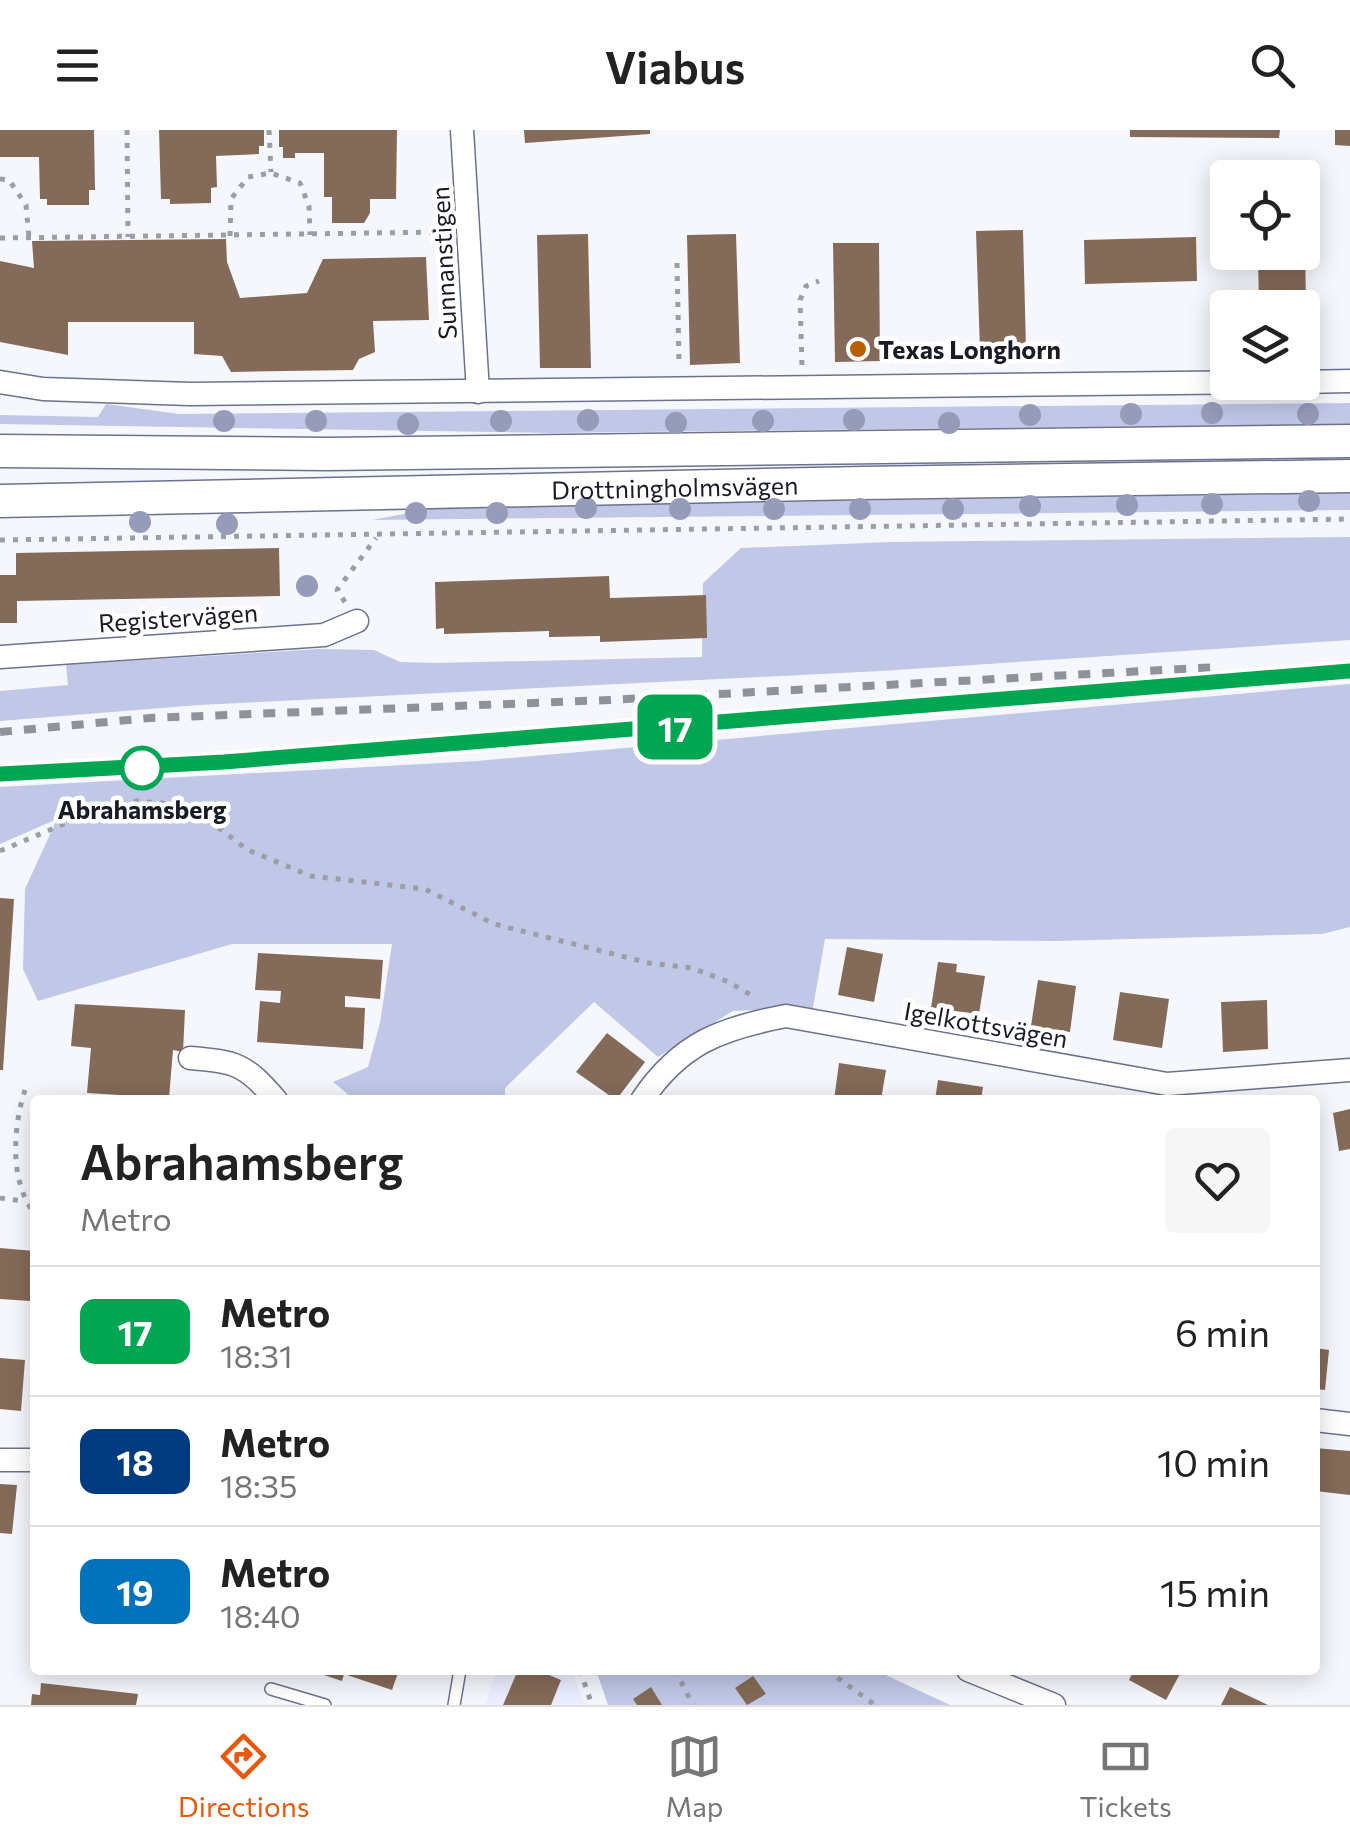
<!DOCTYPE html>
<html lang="en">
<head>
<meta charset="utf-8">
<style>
	body { margin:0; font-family:Commissioner,sans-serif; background:#f6f6f6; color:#222; height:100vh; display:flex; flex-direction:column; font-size:38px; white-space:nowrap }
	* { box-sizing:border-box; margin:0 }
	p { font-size:32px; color:#767676 }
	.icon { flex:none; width:55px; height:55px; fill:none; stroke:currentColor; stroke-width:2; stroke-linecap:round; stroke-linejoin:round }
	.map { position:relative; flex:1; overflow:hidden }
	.side { position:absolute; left:30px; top:965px; width:1290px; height:580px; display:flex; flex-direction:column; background:#fff; border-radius:10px; box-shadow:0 5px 25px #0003 }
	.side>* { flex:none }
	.badge { padding:0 20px; border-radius:15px; font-size:35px; line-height:65px }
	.buttons { position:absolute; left:1210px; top:30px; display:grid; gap:20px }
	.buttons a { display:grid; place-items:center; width:110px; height:110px; border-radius:10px; background:#fff; box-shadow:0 5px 25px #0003; font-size:50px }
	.map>.badge { position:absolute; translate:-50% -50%; box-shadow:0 0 0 5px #fff }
	.round { display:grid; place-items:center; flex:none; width:105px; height:105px; border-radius:10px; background:#f6f6f6 }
	.overview { display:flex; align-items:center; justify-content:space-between; height:170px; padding:0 50px }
	h1 { font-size:48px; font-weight:600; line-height:75px }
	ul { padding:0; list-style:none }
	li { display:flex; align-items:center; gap:30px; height:130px; padding:0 50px; border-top:2px solid #e0e0e0 }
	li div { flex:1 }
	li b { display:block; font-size:38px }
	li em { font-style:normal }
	li .badge { min-width:110px; font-weight:700; text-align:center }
	header { display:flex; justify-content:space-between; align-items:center; height:130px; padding:0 50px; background:#fff; font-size:45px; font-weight:600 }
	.menu { display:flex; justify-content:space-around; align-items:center; height:140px; border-top:2px solid #e0e0e0; background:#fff; font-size:28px; color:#767676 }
	.menu a { display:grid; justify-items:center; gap:5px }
	.menu .current { color:#ea580c }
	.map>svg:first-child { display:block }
	.built { fill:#ebeefe }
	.green { fill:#c0c7e7 }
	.building { fill:#846a58 }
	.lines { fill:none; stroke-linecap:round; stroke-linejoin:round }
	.lane-casing { stroke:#6c728d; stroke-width:14 }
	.street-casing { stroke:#6c728d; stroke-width:25 }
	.secondary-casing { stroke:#6c728d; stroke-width:35 }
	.path { stroke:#9c9ea6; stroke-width:5; stroke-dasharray:5 8; stroke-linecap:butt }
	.lane { stroke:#fff; stroke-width:11 }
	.street { stroke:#fff; stroke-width:22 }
	.secondary { stroke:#fff; stroke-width:32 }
	.rail { stroke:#90929a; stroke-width:8; stroke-dasharray:12 12; stroke-linecap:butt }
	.tree { fill:#969bb9 }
	.line-casing { stroke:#fff; stroke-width:22 }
	.line { stroke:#00a651; stroke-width:15 }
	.poi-dot { fill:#b95f00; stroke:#fff; stroke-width:4 }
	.stop-dot { fill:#fff; stroke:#00a651; stroke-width:5 }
	.labels { text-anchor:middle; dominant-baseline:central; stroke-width:9; stroke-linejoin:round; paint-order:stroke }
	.street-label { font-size:25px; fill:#191b27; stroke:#fff }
	.poi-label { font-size:25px; font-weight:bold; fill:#191b27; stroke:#fff; text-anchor:start }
	.stop-label { font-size:25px; font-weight:bold; fill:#191b27; stroke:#fff }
</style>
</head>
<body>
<header><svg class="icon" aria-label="menu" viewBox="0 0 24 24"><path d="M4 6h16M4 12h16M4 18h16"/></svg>Viabus<svg class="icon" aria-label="search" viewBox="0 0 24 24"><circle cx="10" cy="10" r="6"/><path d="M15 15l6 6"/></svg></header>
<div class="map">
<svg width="1350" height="1575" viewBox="0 0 1350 1575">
	<rect width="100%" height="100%" fill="#f5f7fd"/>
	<polygon class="built" points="496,1540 572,1540 585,1575 485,1575"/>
	<g class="green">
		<polygon points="1350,273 1350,294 551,303 0,294 0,285 98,287 106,274 179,284"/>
		<polygon points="1350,363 1350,380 372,390 441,377"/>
		<polygon points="1350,407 1350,510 881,541 199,575 0,591 0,561 68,555 66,535 319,519 374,520 400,532 436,533 702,527 703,453 741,418 891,412"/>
		<polygon points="1350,554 1350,797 1322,804 1057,811 825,809 813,878 733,881 658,927 594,872 505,958 505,970 355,970 333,952 368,937 380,893 392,814 232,814 38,871 23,839 25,759 57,689 0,714 0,657 477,631"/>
		<polygon points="596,1540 875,1540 950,1575 608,1575"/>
	</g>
	<g class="building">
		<polygon points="0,0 94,0 95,60 89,60 89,75 47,75 47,69 40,69 39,27 0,27"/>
		<polygon points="159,0 264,0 264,16 259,16 259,24 216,26 217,57 211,58 211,73 170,74 170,69 161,69"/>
		<polygon points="279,0 397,0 396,69 370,69 370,83 364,93 332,93 332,67 324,67 324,23 295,23 295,28 283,28 283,17 279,17"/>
		<polygon points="524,0 650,0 650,4 525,13"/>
		<polygon points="1130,0 1280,0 1279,8 1130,7"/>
		<polygon points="1335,0 1350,0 1350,16 1335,15"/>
		<polygon points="1023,100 1026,219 980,220 976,101"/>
		<polygon points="588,104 591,238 540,238 537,105"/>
		<polygon points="736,104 740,233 690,235 687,105"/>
		<polygon points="1196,107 1197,151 1085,154 1084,110"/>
		<polygon points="226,109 227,132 240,168 307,163 323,129 426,127 429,190 373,191 375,222 359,229 353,240 231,242 222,226 194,224 194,192 68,192 68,225 0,212 0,131 34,138 32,111"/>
		<polygon points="833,113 879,113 880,231 835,232"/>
		<polygon points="1258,122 1305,122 1307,220 1302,220 1302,178 1259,178"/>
		<polygon points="279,418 280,466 17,471 17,493 0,493 0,445 16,445 16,423"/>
		<polygon points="609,446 610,468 706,465 707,508 600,512 600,506 549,507 549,501 444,504 444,498 436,499 435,452"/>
		<polygon points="0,768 14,769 3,940 0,940"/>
		<polygon points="847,817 883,824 874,872 838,865"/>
		<polygon points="258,823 383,830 380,869 345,866 345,877 365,878 363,919 257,912 260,871 280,873 281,861 255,860"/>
		<polygon points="938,832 957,834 956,842 985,846 979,884 931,878"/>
		<polygon points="1038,850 1076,856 1070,902 1031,896"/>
		<polygon points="1120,862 1169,869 1162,918 1113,910"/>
		<polygon points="1267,870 1268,919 1223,922 1221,872"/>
		<polygon points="75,874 185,880 183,922 173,920 169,968 87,963 91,918 71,916"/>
		<polygon points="607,903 645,932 616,970 576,942"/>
		<polygon points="839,933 886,940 881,970 834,970"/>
		<polygon points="938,950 983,957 981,970 935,970"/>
		<polygon points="1350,979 1350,1019 1339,1021 1333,983"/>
		<polygon points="0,1118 34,1121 30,1171 0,1169"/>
		<polygon points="1315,1218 1329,1220 1325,1260 1315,1259"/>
		<polygon points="0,1228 25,1230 21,1281 0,1279"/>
		<polygon points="1315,1318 1350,1321 1350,1365 1315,1361"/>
		<polygon points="0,1354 17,1355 12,1404 0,1403"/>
		<polygon points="326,1540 399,1540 392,1560 344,1544 342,1551 324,1545"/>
		<polygon points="518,1540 537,1540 561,1550 551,1575 503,1575"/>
		<polygon points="1134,1540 1182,1540 1166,1570 1129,1550"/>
		<polygon points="753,1546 766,1564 747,1575 735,1558"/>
		<polygon points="41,1553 138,1564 136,1575 31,1575 32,1564 40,1565"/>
		<polygon points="651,1557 662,1575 637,1575 633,1569"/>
		<polygon points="1230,1557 1268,1575 1221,1575"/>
	</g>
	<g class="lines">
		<g class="lane-casing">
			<g id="lane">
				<polyline points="271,1559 325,1575"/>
				<polyline points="454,1575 460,1540"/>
			</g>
		</g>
		<g class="street-casing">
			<g id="street">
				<polyline points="462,0 478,262"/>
				<polyline points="0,252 43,259 190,264 1267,252"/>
				<polyline points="1302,252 1350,251"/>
				<polyline points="0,527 324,505 357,491"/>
				<path d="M190,928C237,932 245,934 276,970"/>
				<path d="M642,970C680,913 722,898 786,886L1167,954L1350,940"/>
				<polyline points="1315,1290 1350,1294"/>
				<polyline points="0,1330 35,1330"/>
				<polyline points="968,1540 1054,1575"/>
			</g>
		</g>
		<g class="secondary-casing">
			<g id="secondary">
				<polyline points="0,321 327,324 1350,311"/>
				<path id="s1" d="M0,371L863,353L1350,346"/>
			</g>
		</g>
		<g class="path">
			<polyline points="127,0 128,107"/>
			<polyline points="269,0 271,42"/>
			<polyline points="0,49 9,50 26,75 29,108"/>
			<polyline points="230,106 231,69 248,47 271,43 300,53 309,76 310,105"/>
			<polyline points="0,108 446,102"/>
			<polyline points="677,133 679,232"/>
			<polyline points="802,235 800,170 806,156 819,151"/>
			<polyline points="0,410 1350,389"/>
			<polyline points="345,472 337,460 376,408"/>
			<polyline points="0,721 85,685 137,671 170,674 197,682 248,720 311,746 425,759 494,794 649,833 692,838 729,852 754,867"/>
			<path d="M25,960C13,997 9,1052 35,1084"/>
			<polyline points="0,1068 24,1071"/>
			<polyline points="248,1540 258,1547"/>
			<polyline points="580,1540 592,1575"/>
			<polyline points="675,1540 693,1575"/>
			<polyline points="827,1540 875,1575"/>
		</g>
		<use href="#lane" class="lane"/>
		<use href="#street" class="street"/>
		<use href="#secondary" class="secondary"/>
		<g class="rail">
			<polyline points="0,602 150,588 609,570 1218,537"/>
			<polyline points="0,644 147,638 1350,541"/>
		</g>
	</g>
	<g class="tree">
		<circle cx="1212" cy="283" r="11"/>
		<circle cx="1131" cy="284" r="11"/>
		<circle cx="1308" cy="284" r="11"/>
		<circle cx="1030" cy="285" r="11"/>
		<circle cx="588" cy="290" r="11"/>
		<circle cx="854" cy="290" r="11"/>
		<circle cx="224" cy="291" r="11"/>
		<circle cx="316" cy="291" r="11"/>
		<circle cx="501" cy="291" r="11"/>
		<circle cx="763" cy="291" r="11"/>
		<circle cx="676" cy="293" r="11"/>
		<circle cx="949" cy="293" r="11"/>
		<circle cx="408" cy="294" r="11"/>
		<circle cx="1309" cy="371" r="11"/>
		<circle cx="1212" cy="374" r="11"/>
		<circle cx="1127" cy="375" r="11"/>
		<circle cx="1030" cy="376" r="11"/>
		<circle cx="586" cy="378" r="11"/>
		<circle cx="680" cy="379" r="11"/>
		<circle cx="774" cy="379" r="11"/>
		<circle cx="860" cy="379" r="11"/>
		<circle cx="953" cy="379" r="11"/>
		<circle cx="416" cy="383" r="11"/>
		<circle cx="497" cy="383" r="11"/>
		<circle cx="140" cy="392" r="11"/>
		<circle cx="227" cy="394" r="11"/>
		<circle cx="307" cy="456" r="11"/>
	</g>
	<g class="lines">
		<g class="line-casing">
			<polyline id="line" points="0,644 224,632 1350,541"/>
		</g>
		<use href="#line" class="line"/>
	</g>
	<circle class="poi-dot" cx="858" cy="219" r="10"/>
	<circle class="stop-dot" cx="142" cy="638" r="20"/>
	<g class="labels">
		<g class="street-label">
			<text transform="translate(443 133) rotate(-93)">Sunnanstigen</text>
			<text stroke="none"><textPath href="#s1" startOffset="675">Drottningholmsvägen</textPath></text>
			<text transform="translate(178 487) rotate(-4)">Registervägen</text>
			<text transform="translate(986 894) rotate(10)">Igelkottsvägen</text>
		</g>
		<g class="poi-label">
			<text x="878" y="219">Texas Longhorn</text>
		</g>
		<g class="stop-label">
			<text x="142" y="679">Abrahamsberg</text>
		</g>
	</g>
</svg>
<div class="buttons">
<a><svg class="icon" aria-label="locate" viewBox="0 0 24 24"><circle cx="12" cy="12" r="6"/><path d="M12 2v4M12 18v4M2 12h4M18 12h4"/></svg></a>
<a><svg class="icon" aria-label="layers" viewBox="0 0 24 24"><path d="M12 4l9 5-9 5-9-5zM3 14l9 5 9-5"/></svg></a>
</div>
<b class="badge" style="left:675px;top:597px;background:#00a651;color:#fff">17</b>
<section class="side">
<div class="overview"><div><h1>Abrahamsberg</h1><p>Metro</p></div><a class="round"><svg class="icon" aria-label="heart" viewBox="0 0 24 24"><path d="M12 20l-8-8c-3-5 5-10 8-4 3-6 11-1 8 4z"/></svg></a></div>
<ul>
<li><span class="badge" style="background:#00a651;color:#fff">17</span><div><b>Metro</b><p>18:31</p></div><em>6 min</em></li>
<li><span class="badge" style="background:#003b80;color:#fff">18</span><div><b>Metro</b><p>18:35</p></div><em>10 min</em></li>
<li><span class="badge" style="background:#0072bc;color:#fff">19</span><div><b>Metro</b><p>18:40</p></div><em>15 min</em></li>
</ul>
</section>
</div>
<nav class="menu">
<a class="current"><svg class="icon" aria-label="directions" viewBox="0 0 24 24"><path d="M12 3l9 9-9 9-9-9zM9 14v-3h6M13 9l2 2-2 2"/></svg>Directions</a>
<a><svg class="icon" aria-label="map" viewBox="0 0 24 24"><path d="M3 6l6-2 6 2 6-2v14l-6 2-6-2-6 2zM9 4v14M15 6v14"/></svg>Map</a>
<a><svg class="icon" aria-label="tickets" viewBox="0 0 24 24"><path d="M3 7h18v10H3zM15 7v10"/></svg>Tickets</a>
</nav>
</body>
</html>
